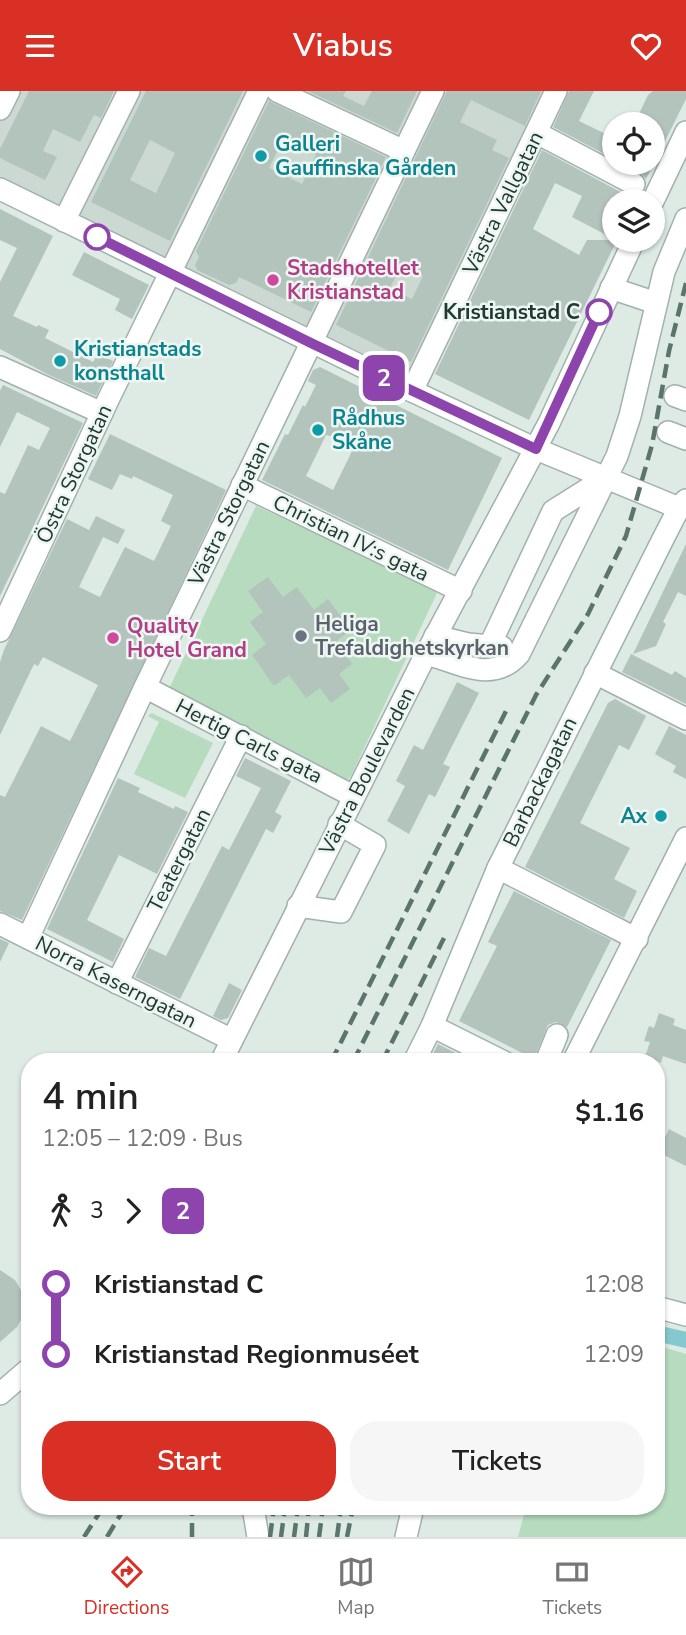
<!DOCTYPE html>
<html lang="en">
<head>
<meta charset="utf-8">
<style>
	body { margin:0; font-family:"Nunito Sans",sans-serif; background:#f6f6f6; color:#222; height:100vh; display:flex; flex-direction:column; font-size:26px; white-space:nowrap }
	* { box-sizing:border-box; margin:0 }
	p { font-size:23px; color:#767676 }
	.icon { flex:none; width:38px; height:38px; fill:none; stroke:currentColor; stroke-width:2; stroke-linecap:round; stroke-linejoin:round }
	.map { position:relative; flex:1; overflow:hidden }
	.sheet { position:absolute; left:21px; top:962px; width:644px; height:462px; display:flex; flex-direction:column; background:#fff; border-radius:28px; box-shadow:0 2px 5px #0004 }
	.sheet>* { flex:none }
	.badge { padding:0 14px; border-radius:10px; font-size:24px; line-height:46px }
	.buttons { position:absolute; left:602px; top:21px; display:grid; gap:14px }
	.buttons a { display:grid; place-items:center; width:63px; height:63px; border-radius:50%; background:#fff; box-shadow:0 2px 5px #0004; font-size:35px }
	.map>.badge { position:absolute; translate:-50% -50%; box-shadow:0 0 0 4px #fff }
	.legs { display:flex; align-items:center; gap:10px; height:77px; padding:0 21px; font-size:23px }
	.legs p { margin-inline-start:auto }
	.head { display:flex; align-items:center; justify-content:space-between; height:119px; padding:0 21px }
	h1 { font-size:38px; font-weight:600; line-height:52px }
	.button { display:flex; gap:14px; margin-top:auto; padding:14px 21px }
	.button a { flex:1; height:80px; border-radius:28px; background:#d93025; color:#fff; font-size:28px; font-weight:600; line-height:80px; text-align:center }
	.button a+a { background:#f6f6f6; color:#222 }
	ul { padding:0 21px; list-style:none }
	li { display:flex; align-items:center; gap:24px; height:70px; font-size:26px }
	li i { display:grid; place-items:center; width:10px; height:100%; margin:0 9px; background:currentColor }
	li i::after { content:''; width:18px; height:18px; margin:-9px; border:5px solid; border-radius:50%; background:#fff }
	li p { margin-inline-start:auto }
	li:first-child i { background:linear-gradient(#0000 50%,currentColor 0) }
	li:last-child i { background:linear-gradient(currentColor 50%,#0000 0) }
	header { display:flex; justify-content:space-between; align-items:center; height:91px; padding:0 21px; background:#d93025; color:#fff; font-size:32px; font-weight:600 }
	.tabs { display:flex; justify-content:space-around; align-items:center; height:98px; border-top:2px solid #e0e0e0; background:#fff; font-size:19px; color:#767676 }
	.tabs a { display:grid; justify-items:center; gap:4px }
	.tabs .on { color:#d93025 }
	.map>svg:first-child { display:block }
	.built { fill:#ccd9d2 }
	.green { fill:#b6dbbe }
	.lines { fill:none; stroke-linecap:round; stroke-linejoin:round }
	.canal { stroke:#85c8cf; stroke-width:16 }
	.building { fill:#b3c4bc; fill-rule:evenodd }
	.minor-casing { stroke:#a1b1ab; stroke-width:24 }
	.minor { stroke:#fff; stroke-width:21 }
	.rail { stroke:#5a756c; stroke-width:4.5; stroke-dasharray:14 7; stroke-linecap:butt }
	.line-1-casing { stroke:#fff; stroke-width:16 }
	.line-1 { stroke:#8e44ad; stroke-width:10 }
	.culture-dot { fill:#0f9aa8; stroke:#eef6f2; stroke-width:2.5 }
	.stop-1-dot { fill:#fff; stroke:#8e44ad; stroke-width:3.5 }
	.hotel-dot { fill:#d1479c; stroke:#eef6f2; stroke-width:2.5 }
	.worship-dot { fill:#6b7280; stroke:#eef6f2; stroke-width:2.5 }
	.labels { text-anchor:middle; dominant-baseline:central; stroke-width:5; stroke-linejoin:round; paint-order:stroke }
	.culture-label { font-size:21px; font-weight:bold; fill:#0d838f; stroke:#eef6f2; text-anchor:start }
	.street-label { font-size:21px; fill:#203931; stroke:#eef6f2 }
	.hotel-label { font-size:21px; font-weight:bold; fill:#b23c85; stroke:#eef6f2; text-anchor:start }
	.stop-label { font-size:21px; font-weight:bold; fill:#203931; stroke:#eef6f2; text-anchor:end }
	.worship-label { font-size:21px; font-weight:bold; fill:#5b616d; stroke:#eef6f2; text-anchor:start }
</style>
</head>
<body>
<header><svg class="icon" aria-label="menu" viewBox="0 0 24 24"><path d="M4 6h16M4 12h16M4 18h16"/></svg>Viabus<svg class="icon" aria-label="heart" viewBox="0 0 24 24"><path d="M12 20l-8-8c-3-5 5-10 8-4 3-6 11-1 8 4z"/></svg></header>
<div class="map">
<svg width="686" height="1446" viewBox="0 0 686 1446">
	<rect width="100%" height="100%" fill="#deeae4"/>
	<polygon class="built" points="0,0 557,0 418,289 0,87"/>
	<g class="green">
		<polygon points="256,415 431,495 437,502 351,685 347,689 339,689 167,602"/>
		<polygon points="152,622 213,652 185,707 134,683 159,631 148,625"/>
		<polygon points="656,1254 686,1263 686,1446 518,1446 526,1416 656,1416"/>
	</g>
	<g class="lines">
		<polyline class="canal" points="656,1242 686,1249"/>
	</g>
	<g class="building">
		<polygon points="29,0 114,0 101,27 94,24 80,51 53,38 43,60 57,66 45,89 0,67 0,58"/>
		<path d="M146,0H243L170,150L91,111ZM150,49L175,62L156,102L130,89Z"/>
		<polygon points="308,0 346,0 343,5 364,15 372,0 417,0 397,42"/>
		<path d="M447,0H541L525,35L471,9L460,31L497,49L492,59L509,67L411,271L336,234ZM401,174L423,185L412,208L390,197Z"/>
		<polygon points="569,0 594,0 579,30 614,47 614,68 553,36"/>
		<polygon points="653,0 686,0 686,8 646,88 640,81 622,72 653,72 653,33 645,33 647,30 638,25 648,4"/>
		<path d="M269,10L386,66L311,221L239,186L236,192L229,194L197,179L195,174L199,166L196,160ZM284,47L316,64L302,93L269,77Z"/>
		<polygon points="542,59 628,105 637,105 639,110 614,110 614,148 572,126 582,105 555,92 533,138 579,164 587,149 617,149 529,329 435,283"/>
		<polygon points="0,118 53,145 13,225 37,236 38,234 49,239 45,247 93,271 98,263 113,270 96,305 49,284 0,258 0,191 17,157 0,149"/>
		<polygon points="84,161 149,194 132,228 115,219 120,208 72,184"/>
		<path d="M320,276L502,367L448,479L262,389L285,343L288,344L303,314L305,316L316,294L308,290L313,279ZM326,344L356,352L333,399L306,385Z"/>
		<polygon points="3,294 83,332 0,505 0,401 5,403 28,354 39,359 50,337 17,321 0,356 0,300"/>
		<polygon points="110,343 226,399 22,829 0,820 0,704 5,706 41,635 70,650 98,594 43,566 38,575 34,573 0,644 0,571 4,559 67,428 89,439 96,425 125,439 118,453 103,446 79,496 100,506 125,456 154,470 171,435 161,430 173,404 133,385 132,388 120,383 112,399 88,388"/>
		<polygon points="686,453 686,505 678,501 663,531 666,533 656,555 633,563"/>
		<polygon points="268,486 283,506 297,496 314,519 328,508 351,539 336,550 352,573 339,583 350,598 331,612 320,597 306,607 289,584 274,595 252,564 266,553 250,531 263,521 248,500"/>
		<polygon points="631,563 672,584 675,580 686,587 686,613 622,581"/>
		<polygon points="457,591 479,602 443,673 450,676 435,706 429,703 409,743 387,730 405,695 396,690 414,654 423,659"/>
		<polygon points="615,608 646,625 629,659 619,654 580,732 630,757 614,788 637,800 624,827 525,776 608,612"/>
		<polygon points="669,635 686,644 686,688 673,681 676,675 655,663"/>
		<polygon points="245,667 291,690 275,721 282,725 273,742 266,738 180,908 135,886 149,857 166,865 222,755 229,759 261,697 236,685"/>
		<polygon points="118,687 140,697 138,701 174,718 175,715 188,721 157,783 119,764 87,829 124,848 113,871 47,838"/>
		<polygon points="514,800 611,849 567,936 556,931 548,934 534,968 459,930 497,855 488,851"/>
		<polygon points="0,848 9,852 0,871"/>
		<polygon points="229,892 242,899 228,927 221,929 213,925"/>
		<polygon points="659,922 675,928 673,934 686,939 686,973 663,965 661,972 645,966 650,951 644,950 649,935 654,937"/>
		<polygon points="438,953 473,971 429,971"/>
		<polygon points="669,1038 686,1047 686,1075 658,1061"/>
		<polygon points="0,1179 15,1189 22,1201 25,1213 23,1225 17,1236 0,1251"/>
	</g>
	<g class="lines">
		<g class="minor-casing">
			<g id="minor">
				<polyline points="277,0 404,60"/>
				<polyline points="0,18 9,0"/>
				<polyline points="537,42 634,93"/>
				<polyline points="0,98 412,300 536,358 679,417"/>
				<polyline points="653,110 686,41"/>
				<polyline points="64,130 129,0"/>
				<polyline points="611,197 656,212"/>
				<polyline points="0,276 102,322"/>
				<polyline points="412,300 556,0"/>
				<polyline points="675,305 686,309"/>
				<polyline points="668,341 686,348"/>
				<polyline points="242,394 461,500"/>
				<polyline points="0,540 108,309 259,0"/>
				<polyline points="435,545 468,553 502,556"/>
				<polyline points="489,556 553,420 604,388"/>
				<path d="M426,563C459,571 492,594 519,563L617,365L630,325L664,181L686,128"/>
				<polyline points="595,582 686,628"/>
				<polyline points="145,596 353,705"/>
				<polyline points="498,777 637,848"/>
				<polyline points="298,815 341,821 375,754 339,733"/>
				<polyline points="0,833 232,949"/>
				<polyline points="28,847 145,596 433,0"/>
				<polyline points="117,892 241,645"/>
				<polyline points="432,935 504,971"/>
				<polyline points="221,971 426,563 549,332 634,149"/>
				<polyline points="414,971 432,935 498,777 662,450 679,417 686,409"/>
				<polyline points="546,971 557,944"/>
				<polyline points="573,971 686,747"/>
				<polyline points="656,1216 686,1224"/>
				<polyline points="0,1303 30,1277"/>
				<polyline points="253,1416 258,1446"/>
				<polyline points="406,1446 413,1416"/>
			</g>
		</g>
		<use href="#minor" class="minor"/>
		<g class="rail">
			<polyline points="331,971 506,620"/>
			<polyline points="353,971 536,604 588,523 626,445 652,354 669,260 686,192"/>
			<polyline points="382,971 444,847"/>
			<polyline points="84,1446 103,1416"/>
			<polyline points="107,1446 125,1416"/>
			<polyline points="192,1446 192,1416"/>
			<polyline points="270,1446 274,1416"/>
			<polyline points="281,1446 285,1416"/>
			<polyline points="294,1446 298,1416"/>
			<polyline points="306,1446 309,1416"/>
			<polyline points="319,1446 323,1416"/>
			<polyline points="337,1446 341,1416"/>
			<polyline points="347,1446 353,1416"/>
		</g>
	</g>
	<g class="lines">
		<g class="line-1-casing">
			<polyline id="line-1" points="97,146 313,253 536,358 599,221"/>
		</g>
		<use href="#line-1" class="line-1"/>
	</g>
	<g class="culture-dot">
		<circle cx="261" cy="65" r="7"/>
		<circle cx="60" cy="270" r="7"/>
		<circle cx="318" cy="339" r="7"/>
		<circle cx="661" cy="725" r="7"/>
	</g>
	<g class="stop-1-dot">
		<circle cx="97" cy="146" r="12"/>
		<circle cx="599" cy="221" r="12"/>
	</g>
	<g class="hotel-dot">
		<circle cx="273" cy="189" r="7"/>
		<circle cx="113" cy="547" r="7"/>
	</g>
	<circle class="worship-dot" cx="301" cy="545" r="7"/>
	<g class="labels">
		<g class="culture-label">
			<text x="275" y="53">Galleri<tspan x="275" dy="24">Gauffinska Gården</tspan></text>
			<text x="74" y="258">Kristianstads<tspan x="74" dy="24">konsthall</tspan></text>
			<text x="332" y="327">Rådhus<tspan x="332" dy="24">Skåne</tspan></text>
			<text x="647" y="725" text-anchor="end">Ax</text>
		</g>
		<g class="street-label">
			<text transform="translate(503 112) rotate(-64)">Västra Vallgatan</text>
			<text transform="translate(74 383) rotate(-65)">Östra Storgatan</text>
			<text transform="translate(229 422) rotate(-64)">Västra Storgatan</text>
			<text transform="translate(351 447) rotate(26)">Christian IV:s gata</text>
			<text transform="translate(249 650) rotate(27)">Hertig Carls gata</text>
			<text transform="translate(367 680) rotate(-63)">Västra Boulevarden</text>
			<text transform="translate(540 691) rotate(-64)">Barbackagatan</text>
			<text transform="translate(179 769) rotate(-63)">Teatergatan</text>
			<text transform="translate(116 891) rotate(27)">Norra Kaserngatan</text>
		</g>
		<g class="hotel-label">
			<text x="287" y="177">Stadshotellet<tspan x="287" dy="24">Kristianstad</tspan></text>
			<text x="127" y="535">Quality<tspan x="127" dy="24">Hotel Grand</tspan></text>
		</g>
		<g class="stop-label">
			<text x="580" y="221">Kristianstad C</text>
		</g>
		<g class="worship-label">
			<text x="315" y="533">Heliga<tspan x="315" dy="24">Trefaldighetskyrkan</tspan></text>
		</g>
	</g>
</svg>
<div class="buttons">
<a><svg class="icon" aria-label="locate" viewBox="0 0 24 24"><circle cx="12" cy="12" r="6"/><path d="M12 2v4M12 18v4M2 12h4M18 12h4"/></svg></a>
<a><svg class="icon" aria-label="layers" viewBox="0 0 24 24"><path d="M12 4l9 5-9 5-9-5zM3 14l9 5 9-5"/></svg></a>
</div>
<b class="badge" style="left:384px;top:287px;background:#8e44ad;color:#fff">2</b>
<section class="sheet">
<div class="head"><div><h1>4 min</h1><p>12:05 – 12:09 · Bus</p></div><b>$1.16</b></div>
<div class="legs"><svg class="icon" aria-label="walk" viewBox="0 0 24 24"><circle cx="13" cy="4" r="2"/><path d="M13 8l-2 6 4 7M11 14l-3 7M7 12l3-4h3l4 4"/></svg>3<svg class="icon" aria-label="forward" viewBox="0 0 24 24"><path d="M9 5l7 7-7 7"/></svg><b class="badge" style="background:#8e44ad;color:#fff">2</b></div>
<ul>
<li><i style="color:#8e44ad"></i><b>Kristianstad C</b><p>12:08</p></li>
<li><i style="color:#8e44ad"></i><b>Kristianstad Regionmuséet</b><p>12:09</p></li>
</ul>
<div class="button"><a>Start</a><a>Tickets</a></div>
</section>
</div>
<nav class="tabs">
<a class="on"><svg class="icon" aria-label="directions" viewBox="0 0 24 24"><path d="M12 3l9 9-9 9-9-9zM9 14v-3h6M13 9l2 2-2 2"/></svg>Directions</a>
<a><svg class="icon" aria-label="map" viewBox="0 0 24 24"><path d="M3 6l6-2 6 2 6-2v14l-6 2-6-2-6 2zM9 4v14M15 6v14"/></svg>Map</a>
<a><svg class="icon" aria-label="tickets" viewBox="0 0 24 24"><path d="M3 7h18v10H3zM15 7v10"/></svg>Tickets</a>
</nav>
</body>
</html>
